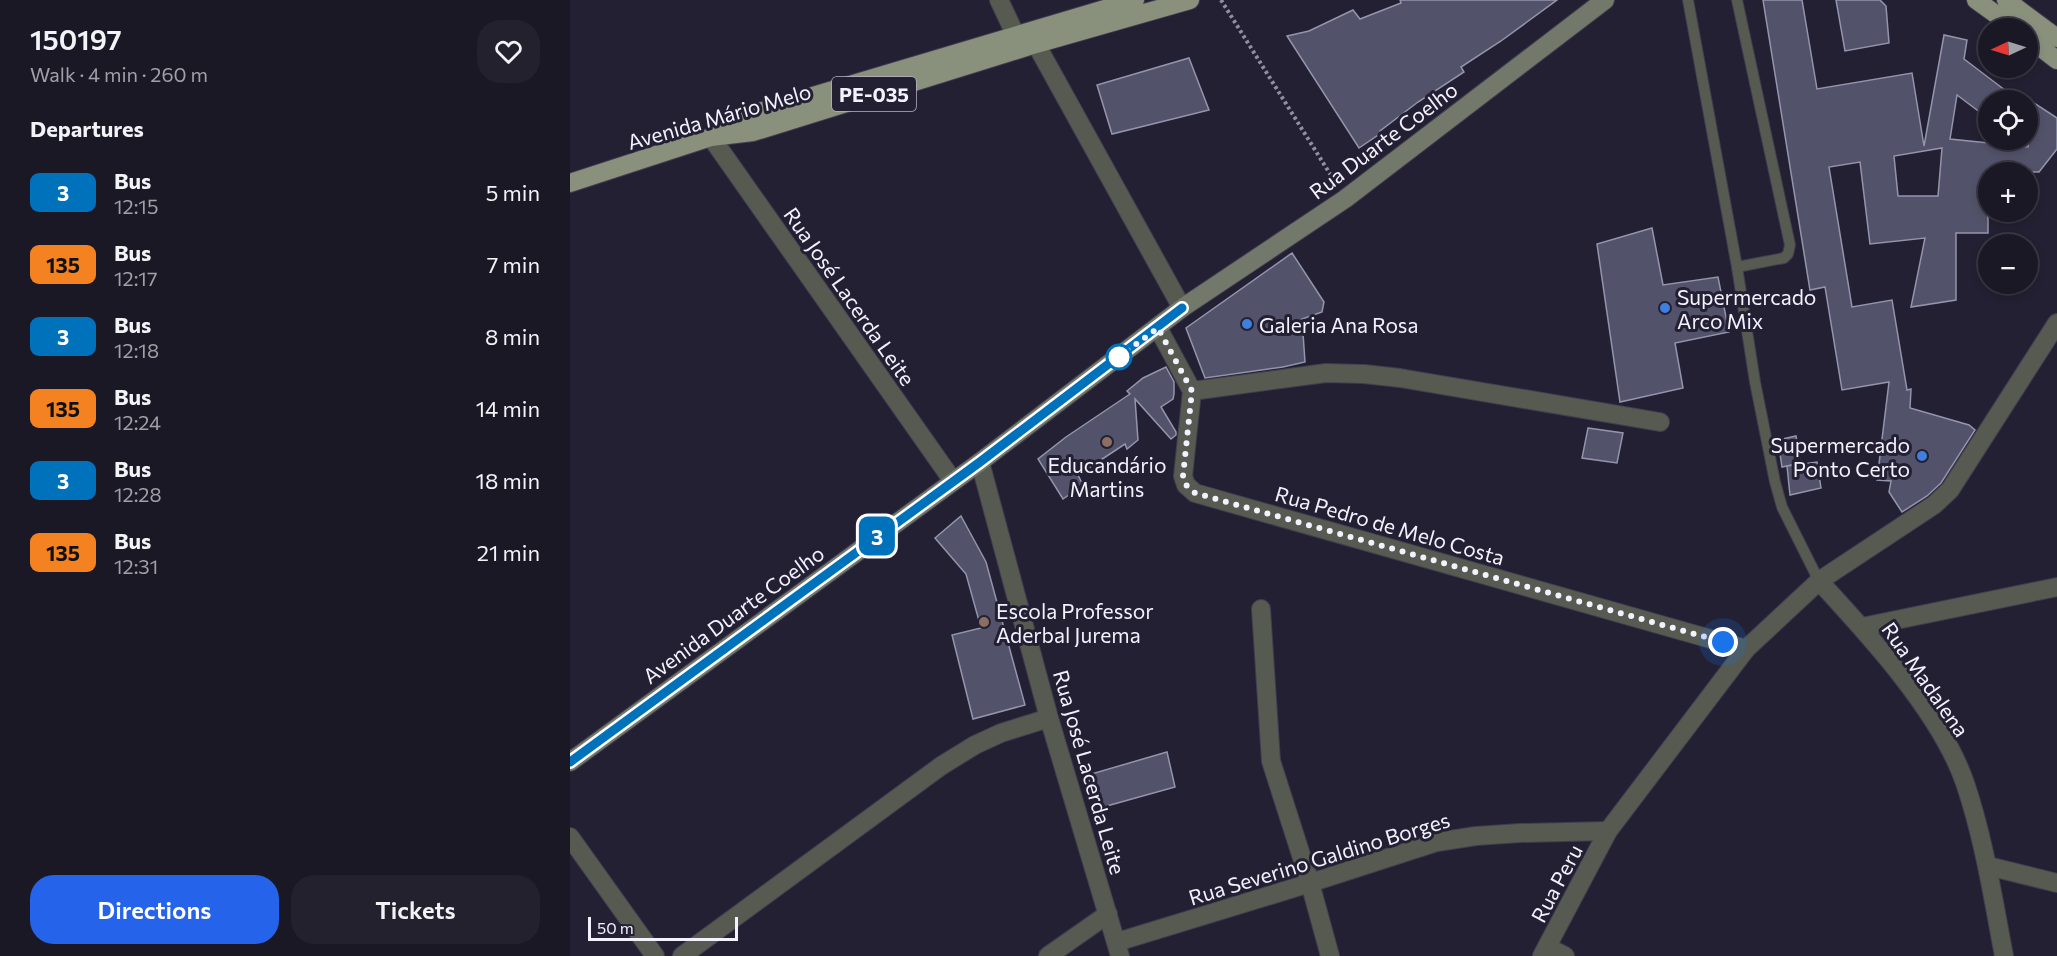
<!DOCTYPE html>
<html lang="en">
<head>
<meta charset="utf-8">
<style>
	body { margin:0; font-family:Commissioner,sans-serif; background:#24212e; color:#f1f3f6; height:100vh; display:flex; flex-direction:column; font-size:22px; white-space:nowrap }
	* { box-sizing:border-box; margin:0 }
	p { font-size:20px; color:#a0a0a7 }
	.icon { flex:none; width:33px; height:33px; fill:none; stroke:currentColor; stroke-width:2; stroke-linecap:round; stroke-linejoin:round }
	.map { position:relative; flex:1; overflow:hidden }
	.details { display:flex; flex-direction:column; background:#1b1826; width:570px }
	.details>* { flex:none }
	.badge { padding:0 12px; border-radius:9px; font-size:21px; line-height:39px }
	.needle { width:39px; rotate:266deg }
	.fabs { position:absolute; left:1408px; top:18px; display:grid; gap:12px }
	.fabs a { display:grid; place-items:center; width:60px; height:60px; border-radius:50%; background:#1b1826; box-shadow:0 3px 9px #0003,0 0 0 2px #393743; font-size:30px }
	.scale { position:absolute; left:18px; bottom:15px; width:150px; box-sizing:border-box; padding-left:6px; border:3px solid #f4f1ff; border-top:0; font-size:16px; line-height:21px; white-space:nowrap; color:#f4f1ff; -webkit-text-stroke:4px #242033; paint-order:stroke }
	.you { position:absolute; width:30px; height:30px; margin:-15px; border:4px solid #fff; border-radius:50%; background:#1a73e8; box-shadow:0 0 0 9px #1a73e833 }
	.map>.badge { position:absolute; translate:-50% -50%; box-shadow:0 0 0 3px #fff }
	h2 { padding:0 30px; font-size:22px; line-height:54px }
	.round { display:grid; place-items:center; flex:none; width:63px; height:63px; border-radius:24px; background:#24212e }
	.summary { display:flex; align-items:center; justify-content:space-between; height:102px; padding:0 30px }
	h1 { font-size:28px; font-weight:600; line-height:45px }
	.button { display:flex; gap:12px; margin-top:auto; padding:12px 30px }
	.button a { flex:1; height:69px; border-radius:24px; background:#2563eb; color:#fff; font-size:24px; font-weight:600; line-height:69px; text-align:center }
	.button a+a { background:#24212e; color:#f1f3f6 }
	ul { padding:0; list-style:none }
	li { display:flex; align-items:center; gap:18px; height:72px; padding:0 30px }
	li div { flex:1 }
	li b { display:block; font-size:22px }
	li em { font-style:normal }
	li .badge { min-width:66px; font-weight:700; text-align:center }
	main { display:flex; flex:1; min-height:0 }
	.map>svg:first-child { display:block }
	.building { fill:#52536a; stroke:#9395ad; stroke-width:1.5; fill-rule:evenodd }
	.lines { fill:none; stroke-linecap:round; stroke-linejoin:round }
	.lane-casing { stroke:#413d50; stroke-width:12 }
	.street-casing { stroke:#413d50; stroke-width:20 }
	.secondary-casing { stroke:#413d50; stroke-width:20 }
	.primary-casing { stroke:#413d50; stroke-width:20 }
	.path { stroke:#918e9e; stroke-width:4; stroke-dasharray:3 3; stroke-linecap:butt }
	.lane { stroke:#565a51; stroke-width:10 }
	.street { stroke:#565a51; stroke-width:18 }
	.secondary { stroke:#73796a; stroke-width:18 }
	.primary { stroke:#89917d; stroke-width:18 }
	.line-casing { stroke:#fff; stroke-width:14 }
	.line { stroke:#0072bc; stroke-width:9 }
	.walk { stroke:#f4f1ff; stroke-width:6; stroke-dasharray:0 10.8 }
	.shop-dot { fill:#3f7fe0; stroke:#242033; stroke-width:2 }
	.stop-dot { fill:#fff; stroke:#0072bc; stroke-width:3 }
	.education-dot { fill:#8d6e63; stroke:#242033; stroke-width:2 }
	.labels { text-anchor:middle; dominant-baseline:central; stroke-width:6; stroke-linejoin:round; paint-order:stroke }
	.shield { fill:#242033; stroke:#b6b2c2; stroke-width:1.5 }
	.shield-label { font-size:20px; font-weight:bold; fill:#f4f1ff }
	.street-label { font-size:21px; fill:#f4f1ff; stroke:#242033 }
	.poi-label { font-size:21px; fill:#f4f1ff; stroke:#242033; text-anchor:start }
</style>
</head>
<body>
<main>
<section class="details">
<div class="summary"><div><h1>150197</h1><p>Walk · 4 min · 260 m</p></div><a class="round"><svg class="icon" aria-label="heart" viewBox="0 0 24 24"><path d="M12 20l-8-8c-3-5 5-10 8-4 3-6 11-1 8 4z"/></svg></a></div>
<h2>Departures</h2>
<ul>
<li><span class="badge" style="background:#0072bc;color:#fff">3</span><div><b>Bus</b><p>12:15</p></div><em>5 min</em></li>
<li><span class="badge" style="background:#f58220;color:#111">135</span><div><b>Bus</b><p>12:17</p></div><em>7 min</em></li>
<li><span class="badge" style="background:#0072bc;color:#fff">3</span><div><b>Bus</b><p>12:18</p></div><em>8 min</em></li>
<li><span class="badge" style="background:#f58220;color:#111">135</span><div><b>Bus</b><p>12:24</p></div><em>14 min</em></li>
<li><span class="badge" style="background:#0072bc;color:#fff">3</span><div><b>Bus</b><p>12:28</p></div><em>18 min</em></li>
<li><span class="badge" style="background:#f58220;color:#111">135</span><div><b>Bus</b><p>12:31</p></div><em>21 min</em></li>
</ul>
<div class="button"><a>Directions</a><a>Tickets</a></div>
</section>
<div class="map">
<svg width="1487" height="956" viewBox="0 0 1487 956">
	<rect width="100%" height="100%" fill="#242033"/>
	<g class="building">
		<polygon points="830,0 987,0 931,41 891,67 894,72 848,102 810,131 811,133 789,148 717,36 739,31 783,10 790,19 831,3"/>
		<path d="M1193,0H1232L1247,89L1342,73L1354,146L1374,35L1397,40L1394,59L1448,100H1419V119L1387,95L1380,139L1458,147V99L1487,118V149L1469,172H1418V233H1386V300L1341,307L1355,238L1300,244L1290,162L1259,167L1282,307L1322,300L1337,390L1341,389L1340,408L1399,425L1405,430L1371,483L1357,496L1332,512L1319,492L1321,481L1307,480L1319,382L1272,390L1255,287L1240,290ZM1372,148L1368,196H1328L1324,156Z"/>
		<polygon points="1266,0 1310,0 1316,6 1319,43 1275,51"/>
		<polygon points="619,58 639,110 542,134 527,85"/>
		<polygon points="1082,228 1093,285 1148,277 1159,332 1105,343 1113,388 1050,402 1027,244"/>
		<polygon points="722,253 754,302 752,312 732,319 735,362 713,367 635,378 616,328"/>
		<polygon points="596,367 604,382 604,394 603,399 591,407 606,432 606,435 601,439 565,399 568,440 557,449 555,444 508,475 513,485 493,499 468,459 496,437 560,394 557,391 573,378"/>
		<polygon points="1018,428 1053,433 1047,463 1012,458"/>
		<polygon points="1226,436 1231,463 1212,467 1208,440"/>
		<polygon points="1247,462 1251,488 1220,495 1217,466"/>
		<polygon points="391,516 416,562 455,705 403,719 382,635 411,628 396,574 365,538"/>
		<polygon points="597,752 605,787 526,809 518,775"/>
	</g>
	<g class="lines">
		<g class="lane-casing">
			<g id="lane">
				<polyline points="1118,0 1167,267 1185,382 1205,482 1212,507 1249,581"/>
				<polyline points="1167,267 1214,258 1218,254 1220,245 1167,0"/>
			</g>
		</g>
		<g class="street-casing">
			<g id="street">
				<polyline points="429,0 446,36"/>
				<polyline points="466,44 612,308"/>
				<polyline points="141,137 383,481"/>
				<polyline points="588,328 622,391 613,476 616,485 625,493 1176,649"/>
				<polyline points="622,391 756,373 794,374 830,378 1090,422"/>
				<polyline points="410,462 479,718 550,956"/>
				<path d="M1249,581C1299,635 1371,713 1395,783C1414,839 1423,898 1434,956"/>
				<polyline points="691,609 701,761 740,883 760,956"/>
				<polyline points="1292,627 1487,587"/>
				<polyline points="0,837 85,956"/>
				<polyline points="1418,866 1487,883"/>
				<polyline points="547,942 740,883 867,842 906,836 950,833 1038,831"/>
				<polyline points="977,947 995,956"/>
				<polyline points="112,956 371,766 405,745 431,733 479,718"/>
				<polyline points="478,956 538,914"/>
				<polyline points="972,956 1038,831 1176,649 1249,581 1364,505 1380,490 1487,323"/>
			</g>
		</g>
		<g class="secondary-casing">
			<polyline id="secondary" points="0,762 410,462 612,308 775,199 1035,0"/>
		</g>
		<g class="primary-casing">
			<g id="primary">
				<polyline points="1406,0 1445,28"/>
				<polyline points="1436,0 1487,38"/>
				<polyline points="1458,38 1487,60"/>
				<polyline points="150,132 179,115 565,0"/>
				<polyline points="0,183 141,137 183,132 466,44 620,0"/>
			</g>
		</g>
		<polyline class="path" points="651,0 767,185"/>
		<use href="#lane" class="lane"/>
		<use href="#street" class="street"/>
		<use href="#secondary" class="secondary"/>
		<use href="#primary" class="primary"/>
	</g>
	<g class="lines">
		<g class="line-casing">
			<polyline id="line" points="0,762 410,462 612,308"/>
		</g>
		<use href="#line" class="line"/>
		<polyline class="walk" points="549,357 588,328 622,391 613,476 616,485 625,493 1153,642"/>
	</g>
	<g class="shop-dot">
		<circle cx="1095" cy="308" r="6"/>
		<circle cx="677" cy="324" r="6"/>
		<circle cx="1352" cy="456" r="6"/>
	</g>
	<circle class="stop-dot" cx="549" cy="357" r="12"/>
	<g class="education-dot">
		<circle cx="537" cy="442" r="6"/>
		<circle cx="414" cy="622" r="6"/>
	</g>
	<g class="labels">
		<rect class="shield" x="262" y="77" width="84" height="34" rx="4.5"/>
		<g class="shield-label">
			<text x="304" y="94">PE-035</text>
		</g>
		<g class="street-label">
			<text transform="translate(149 116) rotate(-16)">Avenida Mário Melo</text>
			<text transform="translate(813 140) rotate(-37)">Rua Duarte Coelho</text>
			<text transform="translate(280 296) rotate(55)">Rua José Lacerda Leite</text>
			<text transform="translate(820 525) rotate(16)">Rua Pedro de Melo Costa</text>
			<text transform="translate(163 614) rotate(-36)">Avenida Duarte Coelho</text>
			<text transform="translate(1356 679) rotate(55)">Rua Madalena</text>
			<text transform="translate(520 772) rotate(74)">Rua José Lacerda Leite</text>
			<text transform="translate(749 858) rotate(-17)">Rua Severino Galdino Borges</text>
			<text transform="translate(986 883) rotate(-62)">Rua Peru</text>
		</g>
		<g class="poi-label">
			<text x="1107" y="296">Supermercado<tspan x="1107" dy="24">Arco Mix</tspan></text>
			<text x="689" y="324">Galeria Ana Rosa</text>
			<text x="1340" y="444" text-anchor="end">Supermercado<tspan x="1340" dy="24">Ponto Certo</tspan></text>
			<text x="537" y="464" text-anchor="middle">Educandário<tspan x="537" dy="24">Martins</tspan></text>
			<text x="426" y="610">Escola Professor<tspan x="426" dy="24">Aderbal Jurema</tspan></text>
		</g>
	</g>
</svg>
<div class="fabs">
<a><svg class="needle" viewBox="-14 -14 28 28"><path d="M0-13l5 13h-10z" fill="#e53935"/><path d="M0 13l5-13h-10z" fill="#a0a0a7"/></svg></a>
<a><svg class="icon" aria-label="locate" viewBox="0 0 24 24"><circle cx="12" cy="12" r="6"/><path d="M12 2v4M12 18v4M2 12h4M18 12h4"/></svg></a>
<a>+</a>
<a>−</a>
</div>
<div class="scale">50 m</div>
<div class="you" style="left:1153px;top:642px"></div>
<b class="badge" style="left:307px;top:536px;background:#0072bc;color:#fff">3</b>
</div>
</main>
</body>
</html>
